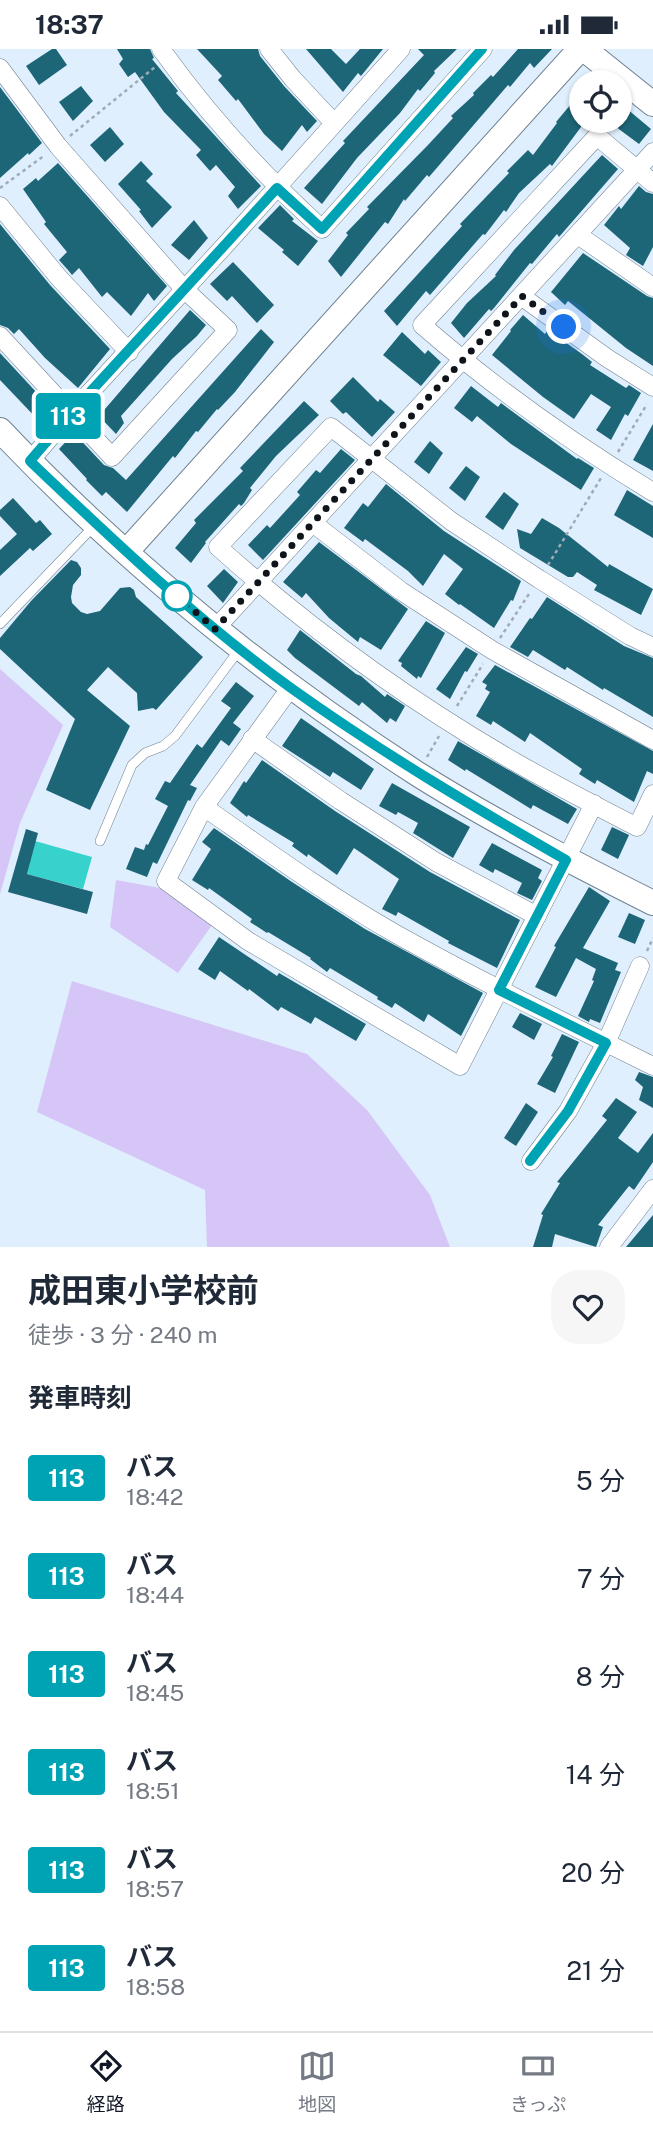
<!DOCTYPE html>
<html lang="ja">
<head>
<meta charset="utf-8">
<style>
	body { margin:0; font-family:"Public Sans","Noto Sans JP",sans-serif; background:#f6f6f7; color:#1f2937; height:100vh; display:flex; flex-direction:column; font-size:26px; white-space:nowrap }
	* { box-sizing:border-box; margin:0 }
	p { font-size:23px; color:#747a83 }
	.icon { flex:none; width:38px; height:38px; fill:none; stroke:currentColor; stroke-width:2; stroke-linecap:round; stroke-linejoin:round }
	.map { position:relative; height:1198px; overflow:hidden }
	.details { display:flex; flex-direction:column; background:#fff; flex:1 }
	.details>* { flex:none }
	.badge { padding:0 14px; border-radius:5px; font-size:24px; line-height:46px }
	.controls { position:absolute; left:569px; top:21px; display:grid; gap:14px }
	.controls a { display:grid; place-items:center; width:63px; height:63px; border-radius:50%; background:#fff; box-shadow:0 2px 5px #0004; font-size:35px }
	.you { position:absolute; width:35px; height:35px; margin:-18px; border:5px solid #fff; border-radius:50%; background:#1a73e8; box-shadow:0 0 0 10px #1a73e833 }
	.map>.badge { position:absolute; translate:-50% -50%; box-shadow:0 0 0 4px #fff }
	h2 { padding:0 28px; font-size:26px; line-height:63px }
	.round { display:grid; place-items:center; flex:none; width:74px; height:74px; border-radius:28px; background:#f6f6f7 }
	.headline { display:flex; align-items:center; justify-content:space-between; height:119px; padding:0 28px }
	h1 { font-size:33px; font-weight:700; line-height:52px }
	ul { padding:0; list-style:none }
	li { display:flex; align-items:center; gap:21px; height:98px; padding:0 28px }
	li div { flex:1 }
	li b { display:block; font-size:26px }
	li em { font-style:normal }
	li .badge { min-width:77px; font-weight:700; text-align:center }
	.status { display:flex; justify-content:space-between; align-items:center; height:49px; padding:0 35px; background:#fff; direction:ltr }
	.status svg { height:19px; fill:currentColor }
	.tabs { display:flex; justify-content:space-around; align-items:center; height:98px; border-top:2px solid #e0e1e3; background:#fff; font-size:19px; color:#747a83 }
	.tabs a { display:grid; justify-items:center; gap:4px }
	.tabs .selected { color:#111827 }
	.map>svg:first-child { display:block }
	.green { fill:#d5c6f7 }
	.water { fill:#37d2cc }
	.building { fill:#1d6678 }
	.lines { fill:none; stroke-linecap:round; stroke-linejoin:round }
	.lane-casing { stroke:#708190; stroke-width:10 }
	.street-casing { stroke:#708190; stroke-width:19 }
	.secondary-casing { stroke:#708190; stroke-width:26 }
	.path { stroke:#9facb7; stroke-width:2.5; stroke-dasharray:3.5 3.5; stroke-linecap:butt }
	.lane { stroke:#fff; stroke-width:9 }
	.street { stroke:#fff; stroke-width:18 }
	.secondary { stroke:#fff; stroke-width:24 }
	.line-casing { stroke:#fff; stroke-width:16 }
	.line { stroke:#00a3b4; stroke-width:10 }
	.walk { stroke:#0e141a; stroke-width:7; stroke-dasharray:0 12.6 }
	.stop-dot { fill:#fff; stroke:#00a3b4; stroke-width:3.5 }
</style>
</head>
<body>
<div class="status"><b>18:37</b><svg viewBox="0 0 49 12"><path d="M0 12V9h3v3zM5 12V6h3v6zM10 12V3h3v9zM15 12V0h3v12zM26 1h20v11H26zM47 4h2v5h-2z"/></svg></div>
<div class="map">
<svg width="653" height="1198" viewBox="0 0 653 1198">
	<rect width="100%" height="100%" fill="#e0effd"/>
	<g class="green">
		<polygon points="0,620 63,676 20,774 0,845"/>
		<polygon points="116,831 160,839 212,876 178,924 110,878"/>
		<polygon points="72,932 307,1005 367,1061 430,1146 450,1198 207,1198 205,1141 37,1063"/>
	</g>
	<polygon class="water" points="35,792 92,808 83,840 27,825"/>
	<g class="building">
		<polygon points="52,0 56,0 67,16 39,36 26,17"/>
		<polygon points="117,0 150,0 154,9 152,10 178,42 176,44 261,137 238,160 228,147 235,138 216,116 210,122 196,106 201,101 164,63 135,23 128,28 119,15 123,10"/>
		<polygon points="197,0 258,0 260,7 284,37 317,72 307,83 302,76 282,102 264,85 238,50 236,52 218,31 222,27"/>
		<polygon points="306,0 331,0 346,15 360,0 383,0 361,27 358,24 343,43"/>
		<polygon points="418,0 457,0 434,22 435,24 420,42 418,40 400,64 357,109 322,155 304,139 345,94 343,92 424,6"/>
		<polygon points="518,0 552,0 534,19 530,14 510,38 508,36 429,128 427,126 405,152 404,150 388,175 385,173 341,228 328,212 348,186 346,184 369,160 367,158 428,96 453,69 451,67 474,46 473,44 491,26 493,28"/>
		<polygon points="81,37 93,52 73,72 59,53"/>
		<polygon points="0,38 42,94 29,106 28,104 0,129"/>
		<polygon points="581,43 581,78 552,117 550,115 519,144 506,163 504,161 485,186 483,185 430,246 426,242 397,277 384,262 462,177 460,175 509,124 507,122 528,101 533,106 557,74 556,73"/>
		<polygon points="620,54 651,80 639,95 608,72 620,72"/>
		<polygon points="110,78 124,95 105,113 90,96"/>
		<polygon points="602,106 618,120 559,188 557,185 532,215 530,214 494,259 491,262 489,260 464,289 451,274 467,254 496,227 495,226 514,201"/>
		<polygon points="141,112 153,125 146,132 172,158 152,179 139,162 141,161 118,135"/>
		<polygon points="58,114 167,237 154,252 148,244 131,267 107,243 102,248 79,219 72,226 68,221 59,211 67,203 44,175 46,173 23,140 36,129 38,132"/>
		<polygon points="639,137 646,143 653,145 653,198 643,217 626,206 630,199 604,176 619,157 621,160"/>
		<polygon points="280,156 294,170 292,172 318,192 298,217 282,203 284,201 258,179"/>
		<polygon points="194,171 208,189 189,211 171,196"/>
		<polygon points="0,175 50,236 110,300 78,339 45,309 19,280 14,285 8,279 0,276"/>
		<polygon points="583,204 647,247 653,249 653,317 626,299 568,252 565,256 551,243"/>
		<polygon points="233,213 274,256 257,274 232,247 227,252 210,235"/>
		<polygon points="190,261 206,276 197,287 172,310 121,367 124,374 116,385 99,367"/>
		<polygon points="523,266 545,285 548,281 582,305 592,313 590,316 626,339 629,336 641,344 628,367 625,365 611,391 596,381 611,358 591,345 574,370 543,348 492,306 511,282 510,281"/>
		<polygon points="261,280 274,293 235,343 218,361 217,360 198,383 196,382 175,409 173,407 127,463 106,443 102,447 86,431 87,430 59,400 74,384 104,416 113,419 126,431"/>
		<polygon points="402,283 425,305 428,301 441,313 421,337 383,306"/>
		<polygon points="0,304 51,359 40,373 0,331"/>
		<polygon points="353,328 378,353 380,350 395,363 372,388 346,363 343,365 330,352"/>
		<polygon points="471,337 498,358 501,354 577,410 578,409 594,419 581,441 511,395 477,367 472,373 454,359"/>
		<polygon points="304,352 319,366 276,407 250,439 252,441 244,454 241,457 239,455 205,493 206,494 191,514 175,499 196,474 194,471 243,422 240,419"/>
		<polygon points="653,375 653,422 633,411"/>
		<polygon points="430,392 443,404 429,425 414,413"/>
		<polygon points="341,400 355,411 263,511 248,496 267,476 270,479 300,446 297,443 316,421 320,424"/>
		<polygon points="466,417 480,428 465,452 449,439"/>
		<polygon points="386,435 444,482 521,532 513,552 511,551 494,579 460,555 459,556 445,545 463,520 444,505 423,537 408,522 365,490 363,493 344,479 363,454 368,458"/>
		<polygon points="627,441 653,457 653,489 614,466"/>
		<polygon points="504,443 519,455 503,481 485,468"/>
		<polygon points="13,449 36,474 40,471 52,485 33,502 30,499 0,527 0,501 17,485 0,467 0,461"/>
		<polygon points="542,469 559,479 608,518 609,515 653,540 641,566 594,541 597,536 577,523 573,528 568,528 520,499 517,480 531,485"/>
		<polygon points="319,493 408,560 381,601 360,588 358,593 329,569 306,544 302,549 283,533"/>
		<polygon points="71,511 77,513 81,519 81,526 73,536 71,548 72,554 81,563 87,565 100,562 120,539 130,538 134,541 136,548 203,608 156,661 153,659 138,662 137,644 108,618 87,641 130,677 90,761 46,741 75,670 0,600 0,589 31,552"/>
		<polygon points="224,520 238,533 223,554 207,537"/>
		<polygon points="547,548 624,597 653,609 653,668 604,639 603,641 567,618 565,621 533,601 528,608 510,598 530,569 532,570"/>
		<polygon points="426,572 445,584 421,629 418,627 417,630 401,617 402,614 398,612"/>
		<polygon points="300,581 356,625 361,627 385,648 387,645 405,657 396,673 390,669 387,674 362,653 359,657 295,609 287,601"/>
		<polygon points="466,598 478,605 467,623 465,622 450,650 436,640"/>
		<polygon points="495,616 653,702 653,725 647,722 634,753 597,731 595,735 579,725 582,720 530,684 525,693 493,672 491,676 476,667 490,643 485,640 487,636 482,633"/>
		<polygon points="236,633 254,647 233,674 241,680 229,697 221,691 190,736 197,739 190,752 188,751 157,815 153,813 147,828 126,820 135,798 144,801 146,795 148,796 168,757 155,750 165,732 170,734 197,695 202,699 231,659 221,652"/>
		<polygon points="301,669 374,720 361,741 333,723 330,728 282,697"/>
		<polygon points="458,692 577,760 568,775 533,756 531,760 466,720 465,722 448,711"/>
		<polygon points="262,711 335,762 430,823 520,871 497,919 448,894 449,892 398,863 396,867 382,860 399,830 354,799 337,826 308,805 307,808 292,797 294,794 248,766 247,768 230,754 244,732 246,734"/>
		<polygon points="392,734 470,778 453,809 413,784 418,774 398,763 396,766 379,757"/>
		<polygon points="612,778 629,786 618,810 601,801"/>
		<polygon points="214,779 292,833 365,880 483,944 461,987 428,965 424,973 395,954 392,959 377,950 378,948 330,919 327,923 310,910 311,909 268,883 267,884 250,873 252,870 209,839 208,841 192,831 211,800 202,793"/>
		<polygon points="26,780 38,784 27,825 93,843 87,865 8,843"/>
		<polygon points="492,794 542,821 538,829 542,832 532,851 517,844 522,834 495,820 493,824 479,816"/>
		<polygon points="589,838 610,852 583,899 618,914 615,921 621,923 600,974 590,970 589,973 578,967 594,932 592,931 596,920 576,909 556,948 535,938 556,898 554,897"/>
		<polygon points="629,864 645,871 635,895 618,888"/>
		<polygon points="219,888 277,927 279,924 366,975 356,992 315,968 311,975 281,958 278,962 249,940 248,942 220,922 215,931 198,920"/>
		<polygon points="520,964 542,975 534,991 512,978"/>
		<polygon points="562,985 579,993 555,1044 537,1035 553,1008 551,1007"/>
		<polygon points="639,1023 653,1028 653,1059 639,1051 643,1038 635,1031"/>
		<polygon points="616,1049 637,1063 618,1089 638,1104 653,1084 653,1113 634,1141 629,1137 598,1176 603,1178 596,1198 555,1185 552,1198 533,1198 543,1166 541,1165 560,1134 557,1133 607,1071 602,1067"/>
		<polygon points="526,1054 538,1063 516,1097 504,1089"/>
		<polygon points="653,1166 653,1198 626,1198"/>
	</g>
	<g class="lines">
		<g class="lane-casing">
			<g id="lane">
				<polyline points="0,575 95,476"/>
				<polyline points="100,792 132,716 145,704 163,697 175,687 239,601"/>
			</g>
		</g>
		<g class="street-casing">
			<g id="street">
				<path d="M161,0C208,66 262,125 322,180L483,0"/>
				<polyline points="269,0 293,30 334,74"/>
				<polyline points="0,19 58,97 184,240 228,281 112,408 0,287"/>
				<path d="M653,134L597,87L422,276C493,338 572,394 653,443"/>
				<polyline points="0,157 59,229 129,303"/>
				<polyline points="578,186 653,238"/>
				<polyline points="521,247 607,309 653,338"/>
				<polyline points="30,412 71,364 228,193 401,0"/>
				<polyline points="314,475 401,542 492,601 653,691"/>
				<polyline points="215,580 653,103"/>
				<path d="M653,598L630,587L539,530L451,472L331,378L218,498C310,580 409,652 515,713C555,736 596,757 637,778L653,745"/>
				<polyline points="291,638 204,758 166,832 248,892 460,1017 594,755"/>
				<polyline points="252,690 341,752 436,813 537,867"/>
				<path d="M204,758C267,802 329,847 396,885C480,932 566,974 653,1017"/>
				<polyline points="531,1112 568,1062 606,994 640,917"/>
				<polyline points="609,1198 653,1140"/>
			</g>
		</g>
		<g class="secondary-casing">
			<g id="secondary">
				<polyline points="584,0 653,55"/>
				<path d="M0,381C124,512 265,626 416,724C492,772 573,814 653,854"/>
				<polyline points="126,503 580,0"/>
			</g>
		</g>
		<g class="path">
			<polyline points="70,87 155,18"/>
			<polyline points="0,139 45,106"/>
			<polyline points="618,403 647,355"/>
			<polyline points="548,516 601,429"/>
			<polyline points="500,589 529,545"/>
			<polyline points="457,657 483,615"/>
			<polyline points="427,708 439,687"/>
			<polyline points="647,902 653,889"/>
		</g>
		<use href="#lane" class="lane"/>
		<use href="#street" class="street"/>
		<use href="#secondary" class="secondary"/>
	</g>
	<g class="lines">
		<g class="line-casing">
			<path id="line" d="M482,0L322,180L277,139L71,364L30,412C113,491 197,571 291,639C379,702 472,757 566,811L499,941L606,994L568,1062L530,1112"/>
		</g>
		<use href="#line" class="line"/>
		<polyline class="walk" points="177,547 215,580 522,247 564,278"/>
	</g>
	<circle class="stop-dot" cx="177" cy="547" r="14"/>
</svg>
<div class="controls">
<a><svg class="icon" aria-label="locate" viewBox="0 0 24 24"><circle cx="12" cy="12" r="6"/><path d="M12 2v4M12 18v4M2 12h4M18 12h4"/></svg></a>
</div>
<div class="you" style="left:564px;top:278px"></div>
<b class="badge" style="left:68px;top:367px;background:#00a3b4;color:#fff">113</b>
</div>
<section class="details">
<div class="headline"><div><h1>成田東小学校前</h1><p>徒歩 · 3 分 · 240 m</p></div><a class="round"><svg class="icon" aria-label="heart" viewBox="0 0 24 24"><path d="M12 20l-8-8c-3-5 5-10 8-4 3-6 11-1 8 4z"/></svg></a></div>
<h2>発車時刻</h2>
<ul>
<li><span class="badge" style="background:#00a3b4;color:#fff">113</span><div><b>バス</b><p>18:42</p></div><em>5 分</em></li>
<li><span class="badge" style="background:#00a3b4;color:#fff">113</span><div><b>バス</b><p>18:44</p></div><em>7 分</em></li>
<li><span class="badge" style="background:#00a3b4;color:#fff">113</span><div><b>バス</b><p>18:45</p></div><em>8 分</em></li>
<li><span class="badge" style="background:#00a3b4;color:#fff">113</span><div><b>バス</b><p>18:51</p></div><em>14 分</em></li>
<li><span class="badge" style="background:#00a3b4;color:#fff">113</span><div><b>バス</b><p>18:57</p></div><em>20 分</em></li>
<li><span class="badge" style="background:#00a3b4;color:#fff">113</span><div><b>バス</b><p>18:58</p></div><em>21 分</em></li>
</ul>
</section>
<nav class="tabs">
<a class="selected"><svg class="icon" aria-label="directions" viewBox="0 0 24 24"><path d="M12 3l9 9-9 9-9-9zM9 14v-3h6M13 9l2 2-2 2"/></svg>経路</a>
<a><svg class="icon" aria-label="map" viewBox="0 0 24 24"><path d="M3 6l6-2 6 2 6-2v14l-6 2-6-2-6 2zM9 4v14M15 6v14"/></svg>地図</a>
<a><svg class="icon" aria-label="tickets" viewBox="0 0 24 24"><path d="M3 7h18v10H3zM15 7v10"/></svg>きっぷ</a>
</nav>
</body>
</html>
